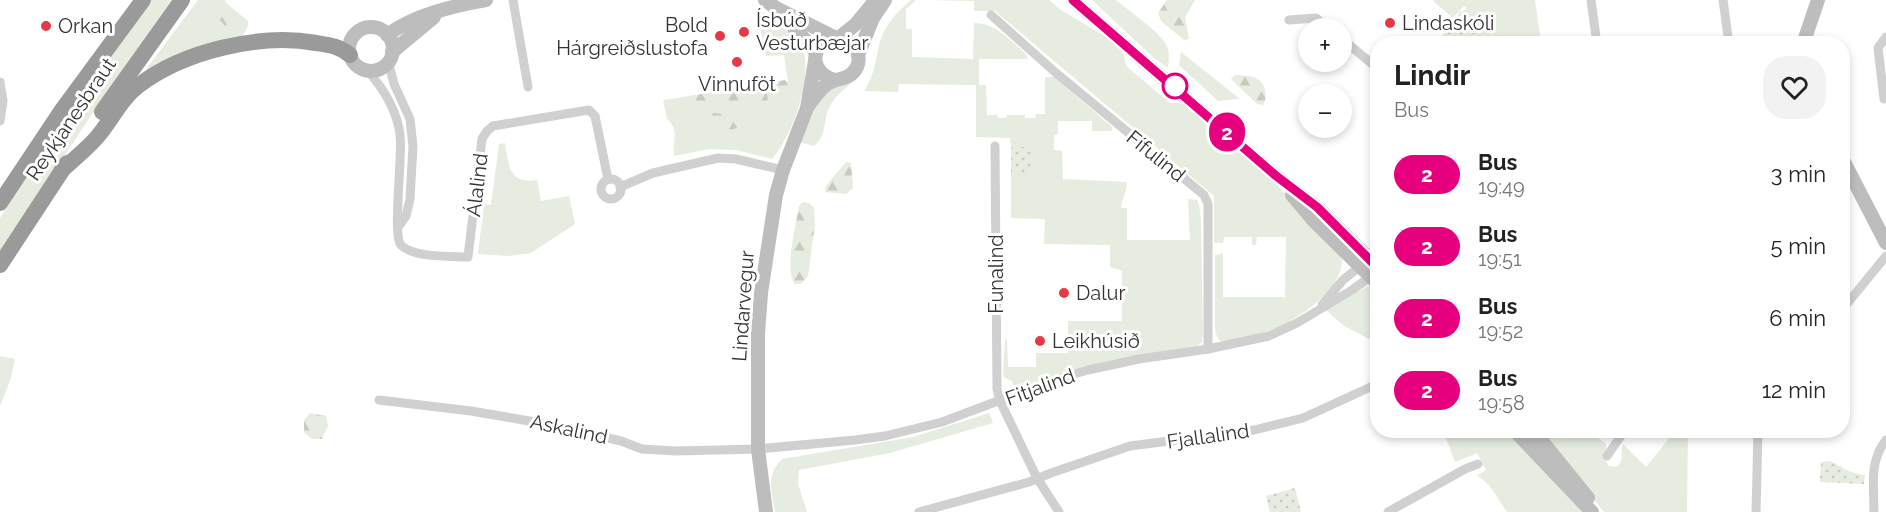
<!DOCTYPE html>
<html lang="en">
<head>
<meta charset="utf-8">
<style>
	body { margin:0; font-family:Raleway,sans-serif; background:#f2f2f2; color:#222; height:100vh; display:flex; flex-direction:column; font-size:22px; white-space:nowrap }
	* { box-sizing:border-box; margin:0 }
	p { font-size:20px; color:#767676 }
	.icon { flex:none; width:33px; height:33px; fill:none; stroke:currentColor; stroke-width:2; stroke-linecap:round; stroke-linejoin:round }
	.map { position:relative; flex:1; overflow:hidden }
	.panel { position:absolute; left:1370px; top:36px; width:480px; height:402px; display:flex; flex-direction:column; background:#fff; border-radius:24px; box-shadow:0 3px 9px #0003 }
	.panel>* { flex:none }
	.badge { padding:0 12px; border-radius:20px; font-size:21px; line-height:39px }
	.buttons { position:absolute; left:1298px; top:18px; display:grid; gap:12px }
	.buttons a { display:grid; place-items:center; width:54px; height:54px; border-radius:50%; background:#fff; box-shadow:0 3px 9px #0003; font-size:30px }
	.map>.badge { position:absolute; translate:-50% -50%; box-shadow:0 0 0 3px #fff }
	.round { display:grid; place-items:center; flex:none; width:63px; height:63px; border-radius:24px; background:#f2f2f2 }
	.headline { display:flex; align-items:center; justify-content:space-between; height:102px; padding:0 24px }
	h1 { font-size:28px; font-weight:700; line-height:45px }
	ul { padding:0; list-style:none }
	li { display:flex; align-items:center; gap:18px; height:72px; padding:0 24px }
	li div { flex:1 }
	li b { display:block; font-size:22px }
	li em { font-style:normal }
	li .badge { min-width:66px; font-weight:700; text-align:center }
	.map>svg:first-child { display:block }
	.green { fill:#e6ecdf }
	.forest { fill:url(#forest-firs) }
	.park { fill:url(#park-dots) }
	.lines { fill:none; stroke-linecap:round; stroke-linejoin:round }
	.street { stroke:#d0d0d0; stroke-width:9 }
	.secondary { stroke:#bdbdbd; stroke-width:14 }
	.highway { stroke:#9a9a9a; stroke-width:16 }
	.line-casing { stroke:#fff; stroke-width:14 }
	.line { stroke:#e6007e; stroke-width:9 }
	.poi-dot { fill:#e63946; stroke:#fff; stroke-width:2 }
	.stop-dot { fill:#fff; stroke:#e6007e; stroke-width:3 }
	.labels { text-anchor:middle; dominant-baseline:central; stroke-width:6; stroke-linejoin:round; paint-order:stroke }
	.poi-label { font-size:20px; fill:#333; stroke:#fff; text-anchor:start }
	.street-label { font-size:20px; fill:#333; stroke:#fff }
</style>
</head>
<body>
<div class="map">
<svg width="1886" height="512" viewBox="0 0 1886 512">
	<defs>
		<pattern id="forest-firs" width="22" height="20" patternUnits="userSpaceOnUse" patternTransform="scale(1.5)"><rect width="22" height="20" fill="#e6ecdf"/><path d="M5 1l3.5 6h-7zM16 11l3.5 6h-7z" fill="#c6cbc0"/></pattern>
		<pattern id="park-dots" width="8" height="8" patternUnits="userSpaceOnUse" patternTransform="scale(1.5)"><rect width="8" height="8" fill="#e6ecdf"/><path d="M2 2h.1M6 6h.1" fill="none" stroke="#c6cbc0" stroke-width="1.8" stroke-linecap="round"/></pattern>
	</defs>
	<rect width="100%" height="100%" fill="#fff"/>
	<g class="green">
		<polygon points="150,0 172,0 86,123 0,254 0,218 47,148"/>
		<path d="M198,0H226L225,2L248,21C249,30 242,36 236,41L144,72Z"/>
		<path d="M911,0H916L906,9V29H912V57L973,59L974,23C996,23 1011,41 1027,55L1028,59H979V85H986L987,115H997L998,118H1006L1007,115H1025V118H1035L1036,114H1045V77H1054L1112,127V131H1092V121H1058V134L1054,135V150L1062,151L1063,179L1127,182C1127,192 1122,198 1121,208H1127V240H1190L1188,199L1197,200L1199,205L1201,220L1203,333L1202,342L1197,346C1134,355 1077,364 1018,388H1014L1012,381L1005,378L1003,375L1005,340L1007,339L1008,367H1036V353H1068V321H1122V271L1110,267V245L1044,244L1045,219L1011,218V174H1032V147H1011L1010,138L976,137V85L899,84L898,92L864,91C875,75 875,60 880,42C885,24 897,12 911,0Z"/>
		<path d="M927,0H1049L1061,10L1108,38L1124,55L1126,66L1170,103H1184L1280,188L1342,258C1343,288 1307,312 1283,325C1265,334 1244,338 1225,343C1217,340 1217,337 1215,329V255L1223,253V297H1285L1286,237H1257L1256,245H1252V237H1224L1223,243H1214V196L995,11H974V1Z"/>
		<path d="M1092,0H1116C1128,10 1159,32 1166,44C1170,51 1169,61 1168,68L1154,58Z"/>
		<polygon points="1434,0 1535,0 1541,43 1485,43 1485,38 1467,8 1464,6 1453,18 1433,1"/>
		<path d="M764,12C776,21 795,32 802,46C814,75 792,137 772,159L736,150L709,149L674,156C672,142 680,129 667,119L663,100L788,82L784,55L766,56L758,19L759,14Z"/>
		<polygon points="1181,52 1240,99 1218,101 1179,65"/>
		<path d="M861,73C852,85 835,93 829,108C823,121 827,136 814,146L796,141L820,96L831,89L849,83Z"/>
		<path d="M505,143C509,164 508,185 537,180L541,201L569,196L575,224L531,253L509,256L478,254L484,204L491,205L499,144Z"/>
		<polygon points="1368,286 1377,290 1377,343 1344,326 1326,310"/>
		<polygon points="0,356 15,359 11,378 0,406"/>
		<path d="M989,413L993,423L890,453L799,470L798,484L807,512H775C772,491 765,477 782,459L913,437Z"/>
		<polygon points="1443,431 1510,431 1586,512 1507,512 1489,485 1477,475 1486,470 1477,453 1455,462"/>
		<path d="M1544,431H1589L1606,444V461L1609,466L1616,467C1626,460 1619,452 1623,444L1646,467L1675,431H1688L1687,512H1604L1545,439Z"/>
	</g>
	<g class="forest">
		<polygon points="1167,0 1195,0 1185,17 1189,39 1184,40 1161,21 1158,13"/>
		<polygon points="226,4 247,21 247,27 242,30 228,29 217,17 218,8"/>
		<path d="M1235,75C1247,76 1262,75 1265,90C1266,96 1266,99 1263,105L1257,104L1231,79Z"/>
		<path d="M785,80L789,83L787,86L766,89L768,100L765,107L761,109L756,106L752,101C734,98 695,109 681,100L683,97Z"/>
		<path d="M695,113C709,112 730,112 738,125L737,128C724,133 724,123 714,120C708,119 700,120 693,121L691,115Z"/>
		<polygon points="846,162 851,163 853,188 846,194 825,192 826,186"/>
		<path d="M803,202L809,203L814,208L815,224L808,276L801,284H795C784,269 796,225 799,206Z"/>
		<polygon points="310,413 326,416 328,426 322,439 312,439 304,432 304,420"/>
	</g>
	<g class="park">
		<polygon points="1467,8 1483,27 1485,43 1436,43 1460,12"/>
		<rect x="1011" y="147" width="21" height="27"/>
		<path d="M1829,461C1843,466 1848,474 1865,475L1864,484L1820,482L1821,462Z"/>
		<polygon points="1295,488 1301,512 1270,512 1266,496"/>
	</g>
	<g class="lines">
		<g class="street">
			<polyline points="513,0 528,87"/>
			<polyline points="1591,0 1597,44"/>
			<polyline points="1723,0 1729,44"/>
			<polyline points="991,15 1056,73 1204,195 1208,204 1208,349"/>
			<polyline points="1289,20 1316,18 1329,28"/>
			<polyline points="1341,38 1377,68"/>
			<polyline points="388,61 394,84 410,119 413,146 410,199 406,216 399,226"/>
			<path d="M367,70C384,89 397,110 400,135C403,155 392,236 401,245C413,258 451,256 468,257L482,139L487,131L493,126L589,110L595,116L608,179"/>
			<polyline points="0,82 3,101 0,121"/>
			<polyline points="1884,99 1878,48 1886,37"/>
			<polyline points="995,146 997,389 1000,401 1037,478 1059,512"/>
			<circle cx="611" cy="189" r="10"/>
			<polyline points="620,187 653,173 718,158 736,159 783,170"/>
			<polyline points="1322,305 1343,280 1363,264"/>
			<polyline points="1842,310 1886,256"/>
			<polyline points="379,400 471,411 547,424 621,441 642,449 676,451 758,449 855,440 885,436 942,422 1056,379 1088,370 1139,359 1208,349 1269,336 1297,323 1352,290 1374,274"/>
			<polyline points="1607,456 1625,430"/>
			<polyline points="919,512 1029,482 1051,473 1130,446 1254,430 1303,418 1377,384"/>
			<polyline points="1388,512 1465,469 1478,464"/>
			<polyline points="1756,512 1758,430"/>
			<path d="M1874,512C1874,487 1869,461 1886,440"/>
		</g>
		<g class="secondary">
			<polyline points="765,0 776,8 834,37"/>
			<polyline points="1073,0 1275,175 1317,207 1377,266"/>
			<polyline points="782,14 816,52"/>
			<circle cx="371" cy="49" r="22"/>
			<path d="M387,35C415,15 452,6 486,0"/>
			<polyline points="840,37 856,24 874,2"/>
			<polyline points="1803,44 1818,0"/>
			<polyline points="392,52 434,17"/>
			<polyline points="858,55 873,18 885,0"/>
			<path d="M808,106C813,99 819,90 826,85C836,77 850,81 857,67C866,45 836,27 821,45C808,59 819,76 835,80"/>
			<polyline points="1842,158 1886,243"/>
			<polyline points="1292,195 1314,221 1377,283"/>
			<polyline points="1514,430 1592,512"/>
			<polyline points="1533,430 1588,498"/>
			<polyline points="766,512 758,449 758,334 761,293 776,195 783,170 807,108 815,61"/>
		</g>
		<g class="highway">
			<polyline points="102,112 182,0"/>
			<path d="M62,170C74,159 88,148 98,136C112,119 121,99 138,86C183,51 260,33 316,43C329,45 339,46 350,55"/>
			<polyline points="0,203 62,110 143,0"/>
			<polyline points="0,265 67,163"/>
		</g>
	</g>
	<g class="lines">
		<g class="line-casing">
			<polyline id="line" points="1073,0 1275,175 1317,207 1377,267"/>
		</g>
		<use href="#line" class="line"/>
	</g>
	<g class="poi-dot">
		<circle cx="1390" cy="23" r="6"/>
		<circle cx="46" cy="26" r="6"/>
		<circle cx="744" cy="32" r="6"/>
		<circle cx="720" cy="36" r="6"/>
		<circle cx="737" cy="62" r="6"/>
		<circle cx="1064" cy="293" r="6"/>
		<circle cx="1040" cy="341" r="6"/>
	</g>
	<circle class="stop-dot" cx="1175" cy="86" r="12"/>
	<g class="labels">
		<g class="poi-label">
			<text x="756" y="20">Ísbúð<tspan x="756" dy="23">Vesturbæjar</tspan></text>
			<text x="1402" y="23">Lindaskóli</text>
			<text x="708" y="25" text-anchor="end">Bold<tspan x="708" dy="23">Hárgreiðslustofa</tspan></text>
			<text x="58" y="26">Orkan</text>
			<text x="737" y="84" text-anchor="middle">Vinnuföt</text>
			<text x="1076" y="293">Dalur</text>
			<text x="1052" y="341">Leikhúsið</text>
		</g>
		<g class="street-label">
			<text transform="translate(71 119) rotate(-56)">Reykjanesbraut</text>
			<text transform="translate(1156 156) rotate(39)">Fífulind</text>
			<text transform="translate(477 185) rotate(-83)">Álalind</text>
			<text transform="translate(996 274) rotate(-90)">Funalind</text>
			<text transform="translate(743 306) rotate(-86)">Lindarvegur</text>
			<text transform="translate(1040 387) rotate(-20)">Fitjalind</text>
			<text transform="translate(569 429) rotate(12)">Askalind</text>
			<text transform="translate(1208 436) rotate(-8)">Fjallalind</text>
		</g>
	</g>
</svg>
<div class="buttons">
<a>+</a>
<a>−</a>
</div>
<b class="badge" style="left:1227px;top:132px;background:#e6007e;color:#fff">2</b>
<section class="panel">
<div class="headline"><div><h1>Lindir</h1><p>Bus</p></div><a class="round"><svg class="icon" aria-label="heart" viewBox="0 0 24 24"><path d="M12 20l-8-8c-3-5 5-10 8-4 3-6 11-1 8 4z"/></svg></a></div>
<ul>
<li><span class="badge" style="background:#e6007e;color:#fff">2</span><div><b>Bus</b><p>19:49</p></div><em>3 min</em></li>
<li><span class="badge" style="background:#e6007e;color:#fff">2</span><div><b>Bus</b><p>19:51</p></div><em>5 min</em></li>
<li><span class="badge" style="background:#e6007e;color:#fff">2</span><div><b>Bus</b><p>19:52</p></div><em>6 min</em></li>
<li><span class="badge" style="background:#e6007e;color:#fff">2</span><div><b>Bus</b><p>19:58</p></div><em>12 min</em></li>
</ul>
</section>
</div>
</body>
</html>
